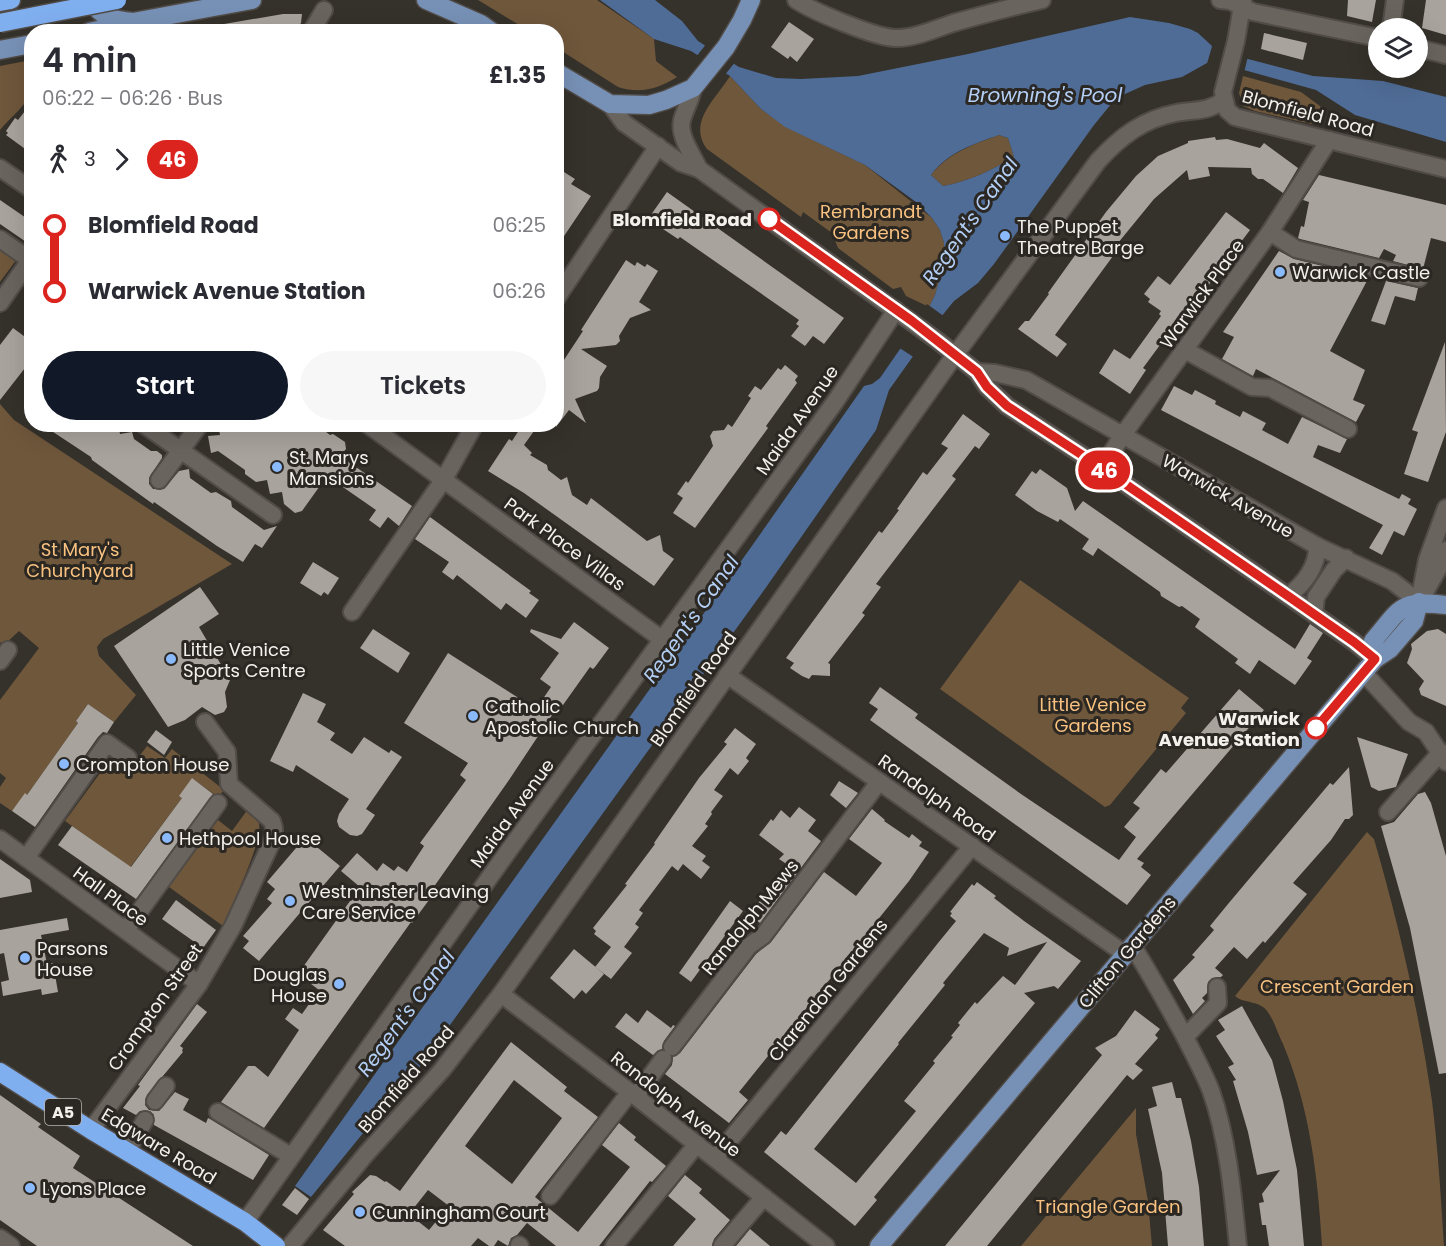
<!DOCTYPE html>
<html lang="en">
<head>
<meta charset="utf-8">
<style>
	body { margin:0; font-family:Poppins,sans-serif; background:#f7f7f7; color:#2b2b33; height:100vh; display:flex; flex-direction:column; font-size:22px; white-space:nowrap }
	* { box-sizing:border-box; margin:0 }
	p { font-size:20px; color:#7c7c81 }
	.icon { flex:none; width:33px; height:33px; fill:none; stroke:currentColor; stroke-width:2; stroke-linecap:round; stroke-linejoin:round }
	.map { position:relative; flex:1; overflow:hidden }
	.side { position:absolute; left:24px; top:24px; width:540px; height:408px; display:flex; flex-direction:column; background:#fff; border-radius:24px; box-shadow:0 6px 24px #0002 }
	.side>* { flex:none }
	.badge { padding:0 12px; border-radius:20px; font-size:21px; line-height:39px }
	.fabs { position:absolute; left:1368px; top:18px; display:grid; gap:12px }
	.fabs a { display:grid; place-items:center; width:60px; height:60px; border-radius:50%; background:#fff; box-shadow:0 6px 24px #0002; font-size:30px }
	.map>.badge { position:absolute; translate:-50% -50%; box-shadow:0 0 0 3px #fff }
	.legs { display:flex; align-items:center; gap:9px; height:66px; padding:0 18px; font-size:20px }
	.legs p { margin-inline-start:auto }
	.headline { display:flex; align-items:center; justify-content:space-between; height:102px; padding:0 18px }
	h1 { font-size:33px; font-weight:600; line-height:45px }
	.cta { display:flex; gap:12px; margin-top:auto; padding:12px 18px }
	.cta a { flex:1; height:69px; border-radius:36px; background:#111827; color:#fff; font-size:24px; font-weight:600; line-height:69px; text-align:center }
	.cta a+a { background:#f7f7f7; color:#2b2b33 }
	ul { padding:0 18px; list-style:none }
	li { display:flex; align-items:center; gap:21px; height:66px; font-size:22px }
	li i { display:grid; place-items:center; width:9px; height:100%; margin:0 8px; background:currentColor }
	li i::after { content:''; width:15px; height:15px; margin:-8px; border:4px solid; border-radius:50%; background:#fff }
	li p { margin-inline-start:auto }
	li:first-child i { background:linear-gradient(#0000 50%,currentColor 0) }
	li:last-child i { background:linear-gradient(currentColor 50%,#0000 0) }
	.map>svg:first-child { display:block }
	.green { fill:#6f573b }
	.water { fill:#4f6c96; fill-rule:evenodd }
	.pier { fill:#35312b }
	.building { fill:#a9a39d; fill-rule:evenodd }
	.lines { fill:none; stroke-linecap:round; stroke-linejoin:round }
	.minor-casing { stroke:#514c48; stroke-width:20 }
	.major-casing { stroke:#514c48; stroke-width:21 }
	.highway-casing { stroke:#514c48; stroke-width:21 }
	.minor { stroke:#69645e; stroke-width:16 }
	.major { stroke:#7791b6; stroke-width:18 }
	.highway { stroke:#80aff0; stroke-width:18 }
	.highway-bridge-casing { stroke:#514c48; stroke-width:21; stroke-linecap:butt }
	.highway-bridge { stroke:#80aff0; stroke-width:18 }
	.line-1-casing { stroke:#fff; stroke-width:14 }
	.line-1 { stroke:#dc241f; stroke-width:9 }
	.stop-1-dot { fill:#fff; stroke:#dc241f; stroke-width:3 }
	.poi-dot { fill:#8abafc; stroke:#2b2722; stroke-width:2 }
	.labels { text-anchor:middle; dominant-baseline:central; stroke-width:6; stroke-linejoin:round; paint-order:stroke }
	.shield { fill:#2b2722; stroke:#b8b4b0; stroke-width:1.5 }
	.shield-label { font-size:16px; font-weight:bold; fill:#f4f1ed }
	.street-label { font-size:18px; fill:#f4f1ed; stroke:#2b2722 }
	.park-label { font-size:18px; fill:#f9c280; stroke:#2b2722 }
	.stop-label { font-size:18px; font-weight:bold; fill:#f4f1ed; stroke:#2b2722; text-anchor:end }
	.poi-label { font-size:18px; fill:#f4f1ed; stroke:#2b2722; text-anchor:start }
	.water-label { font-size:20px; font-style:italic; fill:#b3cff6; stroke:#2b2722 }
</style>
</head>
<body>
<div class="map">
<svg width="1446" height="1246" viewBox="0 0 1446 1246">
	<rect width="100%" height="100%" fill="#35312b"/>
	<g class="green">
		<path d="M478,0H597L654,39L656,61L677,77C658,89 640,94 618,87L557,48L556,32L529,31Z"/>
		<path d="M31,60V104H24C16,114 8,120 0,130V66Z"/>
		<path d="M730,76L761,109L786,127L865,165L932,218L940,230L944,243L945,259L935,295L929,307L906,296L901,287L893,289L838,248L832,233L803,212L801,217L707,149C687,122 716,99 730,76Z"/>
		<polygon points="1243,76 1301,92 1324,109 1320,126 1255,111 1243,106 1239,93"/>
		<path d="M999,135L1008,138L1014,157C990,171 970,181 943,186L931,175C948,153 974,144 999,135Z"/>
		<polygon points="0,247 17,259 0,282"/>
		<polygon points="0,404 14,420 232,564 103,639 97,647 99,656 136,695 114,722 88,704 76,721 78,723 27,795 12,811 0,803 0,787 6,778 0,773 0,700 39,648 19,631 4,645 0,642"/>
		<polygon points="1020,580 1189,698 1181,708 1186,713 1110,805 1105,807 940,689"/>
		<polygon points="147,746 165,758 172,749 224,790 218,797 193,779 182,798 129,869 113,855 65,821 114,754 135,762"/>
		<path d="M248,809C253,813 258,817 259,824C263,842 231,906 223,926L169,887L218,820L232,831Z"/>
		<path d="M1367,832L1374,839C1399,925 1419,1012 1432,1101C1438,1149 1441,1198 1444,1246H1322C1318,1177 1310,1108 1283,1044C1278,1034 1274,1020 1267,1011C1259,1000 1244,1004 1235,996Z"/>
		<polygon points="1136,1108 1136,1134 1148,1201 1152,1246 1021,1246"/>
	</g>
	<path class="water" d="M600,0H655L682,21L698,41L739,67L776,78L801,79L858,76L968,54L1130,17L1169,23L1190,29L1198,33L1212,46L1248,59L1313,76L1383,81L1446,97V142L1355,115L1316,90L1244,70L1207,63L1182,77L1145,85L1116,98L1094,125L994,264L978,283L954,301L941,317L889,390L876,430L767,586L411,1079L377,1116L311,1197L295,1186L754,543L864,386L872,384L880,378L929,307L935,295L945,259L944,243L940,230L932,218L916,202L865,165L785,127L761,109L730,76L691,51L654,39ZM999,135L1008,138L1014,157C990,171 970,181 943,186L931,175C948,152 974,144 999,135Z"/>
	<g class="pier">
		<polygon points="707,43 736,61 724,76 696,57"/>
		<polygon points="1213,43 1248,56 1244,73 1206,67"/>
		<polygon points="927,304 945,317 915,358 898,347"/>
	</g>
	<g class="building">
		<polygon points="1348,0 1376,0 1372,22 1347,16"/>
		<polygon points="1426,0 1446,0 1446,35 1422,28"/>
		<polygon points="283,14 302,14 301,23 295,32 225,32 224,24"/>
		<polygon points="789,22 814,39 797,62 790,56 788,59 771,47"/>
		<polygon points="1264,33 1307,43 1303,60 1261,49"/>
		<polygon points="32,102 32,154 6,135 8,133 6,131 15,118 18,120"/>
		<polygon points="1215,137 1216,140 1227,139 1260,148 1264,143 1298,168 1283,193 1263,179 1258,179 1252,174 1251,168 1208,167 1210,176 1189,180 1187,170 1154,199 1109,254 1113,256 1055,335 1067,344 1057,357 1018,329 1025,321 1029,321 1049,294 1048,293 1106,212 1136,176 1158,156 1188,143 1188,141"/>
		<polygon points="556,167 575,179 571,184 591,196 556,248 556,208 562,201 560,200 556,205"/>
		<polygon points="1319,175 1446,205 1446,242 1431,238 1423,269 1393,261 1396,255 1384,249 1379,258 1300,239 1298,238 1301,226 1304,227 1309,202 1303,200"/>
		<polygon points="667,192 844,318 824,344 813,336 805,346 791,336 799,326 796,324 799,320 680,237 678,239 648,219"/>
		<polygon points="0,200 32,222 32,246 0,224"/>
		<polygon points="1226,212 1250,230 1177,327 1174,326 1143,368 1146,370 1130,394 1099,373 1114,349 1130,359 1161,316 1159,314 1161,311 1148,302 1150,299 1144,294 1158,276 1170,285"/>
		<polygon points="1279,251 1294,259 1369,277 1330,351 1365,370 1353,400 1365,405 1356,422 1256,369 1253,376 1222,359 1234,337 1223,332"/>
		<polygon points="626,260 635,266 637,262 645,267 647,264 658,271 639,302 651,310 630,318 619,336 620,341 616,345 581,349 607,366 600,377 599,388 597,391 575,399 586,423 569,410 556,427 556,372 583,331 581,330"/>
		<polygon points="1386,281 1418,288 1415,301 1395,296 1385,325 1371,321"/>
		<polygon points="13,328 32,342 32,359 0,400 0,345"/>
		<polygon points="1445,342 1446,432 1428,482 1404,474 1418,432 1412,430"/>
		<polygon points="785,365 798,376 795,380 797,383 766,426 768,428 695,528 673,513 683,498 677,494 686,481 688,483 713,446 710,436 713,431 724,430 728,424 732,427 751,398 748,396 755,386 761,390 778,368 781,370"/>
		<polygon points="1174,386 1192,395 1195,390 1216,401 1215,404 1240,417 1243,411 1266,423 1262,430 1288,444 1302,417 1347,439 1340,453 1318,445 1313,457 1399,499 1402,494 1411,499 1408,504 1417,509 1404,536 1394,531 1382,555 1369,548 1383,525 1161,410"/>
		<polygon points="963,414 990,434 979,449 975,446 952,476 956,479 876,584 881,587 862,613 865,615 828,663 830,664 830,676 812,675 809,679 802,676 790,668 794,663 786,658 879,531 882,533 899,510 897,509 923,472 927,475 948,448 941,444"/>
		<polygon points="41,424 118,424 120,434 132,432 134,439 151,451 157,451 162,455 162,458 149,478 149,484 153,489 164,489 179,471 189,469 190,478 211,493 216,492 231,501 232,507 264,530 277,526 262,548 255,544 243,562 217,546 154,502 153,504 92,460 91,457"/>
		<polygon points="218,424 316,424 330,435 333,434 345,442 346,449 340,456 412,506 399,526 388,517 380,528 369,520 376,510 327,476 302,511 295,513 284,504 282,492 270,494 267,480 256,482 245,474 245,470 218,451 211,453 208,436 220,435"/>
		<polygon points="523,424 539,424 524,445 532,453 530,455 547,465 548,470 561,480 567,477 572,495 587,505 591,498 647,541 660,535 663,551 674,559 654,586 524,493 488,471 509,439 512,441"/>
		<polygon points="1040,469 1067,488 1075,511 1083,501 1295,649 1310,624 1323,633 1307,658 1312,661 1295,685 1259,660 1250,674 1235,663 1238,659 1195,627 1200,619 1182,606 1179,607 1161,596 1160,592 1098,548 1093,556 1082,549 1089,539 1060,519 1058,522 1037,511 1015,495 1032,471 1036,474"/>
		<polygon points="430,517 531,591 529,593 539,600 526,618 506,603 501,610 457,575 453,580 442,572 449,562 415,539"/>
		<polygon points="313,562 339,578 328,595 324,592 321,596 300,583"/>
		<polygon points="200,587 219,614 199,627 230,680 225,692 227,707 224,712 215,715 202,707 185,720 168,727 114,646"/>
		<polygon points="574,622 609,648 595,667 593,669 590,667 563,705 560,703 509,780 426,898 429,900 412,923 411,922 264,1128 221,1102 248,1066 255,1066 268,1077 299,1030 285,1019 293,1008 302,1014 319,990 298,974 360,887 341,871 357,853 377,871 383,863 394,871 398,866 407,872 424,846 420,843 466,780 460,775 468,763 404,723 448,653 536,709 551,687 540,679 559,653 530,632 531,629 561,639"/>
		<polygon points="373,629 410,653 398,673 360,648"/>
		<polygon points="1438,629 1446,634 1446,706 1421,695 1419,689 1424,681 1407,663 1412,649 1411,644 1427,631"/>
		<polygon points="880,687 918,714 915,718 1021,794 1119,860 1136,837 1124,827 1140,808 1133,803 1161,769 1166,773 1239,689 1264,710 1137,859 1144,863 1141,867 1151,875 1127,905 870,720 878,709 869,703"/>
		<polygon points="303,693 326,704 317,722 335,733 330,740 352,754 364,737 389,753 391,750 402,757 366,809 375,815 362,834 357,836 350,835 339,827 337,821 339,814 349,799 296,765 293,772 270,761"/>
		<polygon points="88,704 114,722 107,733 103,732 98,737 35,827 12,811 25,793 27,795 78,723 76,721"/>
		<polygon points="735,728 756,744 746,758 749,761 738,775 730,768 714,790 723,796 711,812 712,814 705,824 708,826 692,846 706,856 702,861 710,867 701,879 683,864 678,871 672,866 639,910 643,913 635,924 639,927 624,947 632,953 611,979 595,967 611,947 594,934 596,931 593,928 627,885 625,884 655,844 654,843 699,778 727,744 724,742"/>
		<polygon points="156,730 172,742 164,755 147,742"/>
		<polygon points="1357,737 1408,754 1396,787 1379,791 1371,787"/>
		<polygon points="1349,767 1353,815 1349,819 1345,819 1331,840 1293,883 1307,894 1265,943 1263,941 1247,959 1234,947 1215,968 1223,975 1221,977 1212,978 1208,982 1207,993 1202,998 1205,1001 1193,1014 1173,980 1195,957 1192,955 1214,930 1210,926 1228,904 1330,783 1333,785"/>
		<polygon points="192,778 213,794 136,899 58,845 72,826 131,867 182,798 179,796"/>
		<polygon points="839,781 858,793 846,808 830,795"/>
		<polygon points="1425,792 1431,803 1446,856 1446,1073 1439,1074 1410,928 1381,826 1394,822 1418,794"/>
		<polygon points="799,807 816,820 808,831 821,841 760,923 749,915 788,865 779,859 784,854 759,835 771,819 773,821 781,810 790,818"/>
		<polygon points="872,809 885,820 884,821 909,838 912,834 922,842 919,846 929,852 909,881 739,1092 748,1100 729,1123 665,1074 672,1065 673,1057 680,1053 756,954 771,942 824,872 856,896 882,863 849,839"/>
		<polygon points="302,841 309,847 312,843 340,866 259,961 243,948 249,941 243,936 272,903 267,899 275,889 267,882"/>
		<polygon points="0,859 30,880 32,892 0,898"/>
		<path d="M977,882L996,896L994,898L1024,921L1081,961L1058,989L1054,986L1024,993L1035,1003L874,1197L877,1200L855,1226L764,1152L781,1131L786,1135L938,943L956,921L950,916L952,913L950,912L972,884L974,886ZM984,933L1009,948L1007,956L1047,942L1015,985L1003,976L977,1004L975,1002L958,1023L960,1025L951,1036L953,1037L933,1061L935,1063L904,1101L916,1111L856,1183L814,1149L899,1044L898,1043L945,985L943,983Z"/>
		<polygon points="176,900 216,930 203,948 162,919"/>
		<polygon points="730,901 743,911 691,982 679,973"/>
		<polygon points="67,918 69,930 41,935 47,964 53,963 58,992 42,995 41,989 3,996 1,982 9,980 4,953 0,954 0,930"/>
		<polygon points="574,949 604,974 586,994 582,990 574,999 550,978"/>
		<polygon points="197,1004 207,1012 180,1046 183,1048 182,1051 183,1052 147,1095 145,1105 149,1110 159,1111 175,1092 189,1099 183,1110 206,1123 208,1118 210,1119 269,1155 253,1180 154,1125 154,1115 150,1111 140,1111 136,1115 123,1108 140,1086 138,1085"/>
		<polygon points="1242,1006 1272,1060 1283,1101 1297,1170 1304,1246 1269,1246 1266,1225 1262,1225 1259,1203 1264,1202 1262,1194 1280,1170 1257,1175 1248,1132 1233,1081 1236,1080 1228,1067 1234,1064 1216,1036 1225,1030 1218,1020"/>
		<polygon points="647,1010 671,1028 673,1025 675,1026 664,1041 662,1049 653,1055 615,1027 626,1013 638,1023"/>
		<polygon points="1135,1010 1160,1029 1155,1035 1158,1038 1135,1064 1143,1070 1133,1080 1127,1075 987,1246 945,1246 1102,1055 1095,1048 1116,1036"/>
		<path d="M511,1042L567,1087L564,1091L598,1117L535,1197L578,1232L630,1167L602,1145L619,1123L636,1137L634,1140L666,1166L652,1182L650,1181L599,1246H556L527,1223L517,1235L511,1238L508,1246L498,1240L494,1246H489L478,1238L471,1246H345L323,1230L354,1194L352,1192L370,1175L376,1176L385,1182L386,1181L400,1191ZM514,1080L562,1118L512,1184L465,1146ZM428,1190L449,1206L429,1230L409,1214Z"/>
		<polygon points="1172,1082 1176,1098 1181,1098 1191,1141 1199,1187 1204,1246 1168,1246 1162,1173 1148,1109 1157,1106 1152,1087"/>
		<polygon points="0,1095 41,1124 38,1127 80,1156 73,1168 193,1246 37,1246 0,1220"/>
		<polygon points="685,1175 702,1189 699,1193 730,1220 714,1239 712,1246 673,1246 696,1219 668,1196"/>
		<polygon points="295,1188 309,1199 297,1215 282,1205"/>
		<polygon points="750,1229 770,1246 736,1246"/>
	</g>
	<g class="lines">
		<g class="minor-casing">
			<g id="minor">
				<path d="M796,0C814,12 874,37 895,38C913,39 935,29 953,23C982,15 1012,7 1042,0"/>
				<polyline points="1220,0 1230,1 1253,12 1378,38"/>
				<polyline points="1243,0 1236,41 1223,92 1227,110 1235,117 1446,169"/>
				<polyline points="1391,28 1395,0"/>
				<polyline points="311,32 324,10"/>
				<polyline points="1418,48 1446,55"/>
				<path d="M693,88C691,100 685,109 682,120C678,136 693,155 699,169"/>
				<polyline points="610,104 624,123 681,163 699,169 938,341 977,372 987,387 1007,406 1102,468 1288,596 1354,642 1375,659"/>
				<polyline points="0,168 32,190"/>
				<polyline points="1270,232 1296,249 1419,278"/>
				<polyline points="0,239 30,260 0,303"/>
				<polyline points="556,299 658,146"/>
				<polyline points="1185,350 1252,387 1270,388 1348,429"/>
				<polyline points="977,372 995,373 1026,380 1317,546 1392,581 1419,602"/>
				<polyline points="143,424 273,515"/>
				<polyline points="367,424 663,640"/>
				<polyline points="1102,468 1122,436 1270,232 1329,140"/>
				<polyline points="159,480 200,424"/>
				<polyline points="1425,592 1441,564 1446,550"/>
				<path d="M1288,596C1304,584 1318,566 1317,546"/>
				<polyline points="1419,602 1427,560 1446,508"/>
				<polyline points="352,612 444,479 475,424"/>
				<polyline points="1314,614 1316,597 1334,570 1346,558"/>
				<polyline points="0,661 8,650"/>
				<polyline points="1363,672 1409,722 1426,732 1446,762"/>
				<polyline points="727,675 1125,954"/>
				<polyline points="1388,812 1441,752"/>
				<polyline points="0,839 199,984"/>
				<polyline points="26,858 107,743 128,758"/>
				<polyline points="126,930 218,803"/>
				<path d="M1132,945C1151,975 1168,1006 1185,1037C1194,1055 1204,1073 1211,1091C1228,1139 1233,1196 1238,1246"/>
				<polyline points="501,994 630,1092 826,1246"/>
				<polyline points="1185,1037 1218,1003 1217,987"/>
				<polyline points="672,1047 749,946 763,936 879,782"/>
				<polyline points="636,1096 663,1059"/>
				<polyline points="155,1101 166,1086"/>
				<polyline points="218,1112 291,1156"/>
				<polyline points="91,1130 199,984 233,926 274,837 274,828 272,821 229,784 227,752 205,722"/>
				<polyline points="127,1151 145,1120"/>
				<polyline points="715,1158 972,846"/>
				<polyline points="550,1196 630,1092"/>
				<polyline points="245,1222 509,850 835,402 896,310"/>
				<polyline points="0,1238 11,1246"/>
				<polyline points="519,1245 520,1246"/>
				<path d="M290,1246L366,1154L442,1070L501,994L955,355L1098,161C1120,137 1143,119 1176,113C1196,109 1206,113 1224,100"/>
				<polyline points="614,1246 697,1144"/>
				<polyline points="722,1246 764,1197"/>
			</g>
		</g>
		<g class="major-casing">
			<g id="major">
				<path d="M92,0C100,18 115,20 133,22L252,0"/>
				<polyline points="426,0 481,24 492,32"/>
				<polyline points="89,32 125,24"/>
				<polyline points="0,50 32,44"/>
				<polyline points="556,72 610,104 649,105 666,100 693,88 726,47 742,20 751,0"/>
				<path d="M1375,659L1373,641C1402,607 1399,600 1446,605"/>
				<polyline points="879,1246 1375,659 1390,649 1414,621 1419,602"/>
			</g>
		</g>
		<g class="highway-casing">
			<g id="highway">
				<polyline points="0,2 11,0"/>
				<polyline points="0,1072 91,1130 245,1222 276,1246"/>
			</g>
		</g>
		<use href="#minor" class="minor"/>
		<use href="#major" class="major"/>
		<use href="#highway" class="highway"/>
		<g class="highway-bridge-casing">
			<polyline id="highway-bridge" points="0,23 117,0"/>
		</g>
		<use href="#highway-bridge" class="highway-bridge"/>
	</g>
	<g class="lines">
		<g class="line-1-casing">
			<polyline id="line-1" points="769,219 912,321 977,372 987,387 1007,406 1102,468 1288,596 1354,642 1375,659 1316,728"/>
		</g>
		<use href="#line-1" class="line-1"/>
	</g>
	<g class="stop-1-dot">
		<circle cx="769" cy="219" r="10"/>
		<circle cx="1316" cy="728" r="10"/>
	</g>
	<g class="poi-dot">
		<circle cx="1005" cy="236" r="6"/>
		<circle cx="1280" cy="272" r="6"/>
		<circle cx="277" cy="467" r="6"/>
		<circle cx="171" cy="659" r="6"/>
		<circle cx="473" cy="716" r="6"/>
		<circle cx="64" cy="764" r="6"/>
		<circle cx="167" cy="838" r="6"/>
		<circle cx="290" cy="901" r="6"/>
		<circle cx="25" cy="958" r="6"/>
		<circle cx="339" cy="984" r="6"/>
		<circle cx="30" cy="1188" r="6"/>
		<circle cx="360" cy="1212" r="6"/>
	</g>
	<g class="labels">
		<rect class="shield" x="45" y="1099" width="36" height="26" rx="4.5"/>
		<g class="shield-label">
			<text x="63" y="1112">A5</text>
		</g>
		<g class="street-label">
			<text transform="translate(1308 113) rotate(15)">Blomfield Road</text>
			<text transform="translate(1202 294) rotate(-54)">Warwick Place</text>
			<text transform="translate(797 420) rotate(-55)">Maida Avenue</text>
			<text transform="translate(1228 496) rotate(30)">Warwick Avenue</text>
			<text transform="translate(565 544) rotate(36)">Park Place Villas</text>
			<text transform="translate(693 689) rotate(-55)">Blomfield Road</text>
			<text transform="translate(937 798) rotate(35)">Randolph Road</text>
			<text transform="translate(512 813) rotate(-54)">Maida Avenue</text>
			<text transform="translate(111 896) rotate(36)">Hall Place</text>
			<text transform="translate(750 917) rotate(-51)">Randolph Mews</text>
			<text transform="translate(1127 952) rotate(-50)">Clifton Gardens</text>
			<text transform="translate(828 990) rotate(-51)">Clarendon Gardens</text>
			<text transform="translate(155 1007) rotate(-55)">Crompton Street</text>
			<text transform="translate(406 1079) rotate(-49)">Blomfield Road</text>
			<text transform="translate(676 1104) rotate(38)">Randolph Avenue</text>
			<text transform="translate(159 1146) rotate(31)">Edgware Road</text>
		</g>
		<g class="park-label">
			<text x="871" y="211">Rembrandt<tspan x="871" dy="21">Gardens</tspan></text>
			<text x="80" y="549">St Mary's<tspan x="80" dy="21">Churchyard</tspan></text>
			<text x="1093" y="704">Little Venice<tspan x="1093" dy="21">Gardens</tspan></text>
			<text x="1337" y="986">Crescent Garden</text>
			<text x="1108" y="1206">Triangle Garden</text>
		</g>
		<g class="stop-label">
			<text x="752" y="219">Blomfield Road</text>
			<text x="1300" y="718">Warwick<tspan x="1300" dy="21">Avenue Station</tspan></text>
		</g>
		<g class="poi-label">
			<text x="1017" y="226">The Puppet<tspan x="1017" dy="21">Theatre Barge</tspan></text>
			<text x="1292" y="272">Warwick Castle</text>
			<text x="289" y="457">St. Marys<tspan x="289" dy="21">Mansions</tspan></text>
			<text x="183" y="649">Little Venice<tspan x="183" dy="21">Sports Centre</tspan></text>
			<text x="485" y="706">Catholic<tspan x="485" dy="21">Apostolic Church</tspan></text>
			<text x="76" y="764">Crompton House</text>
			<text x="179" y="838">Hethpool House</text>
			<text x="302" y="891">Westminster Leaving<tspan x="302" dy="21">Care Service</tspan></text>
			<text x="37" y="948">Parsons<tspan x="37" dy="21">House</tspan></text>
			<text x="327" y="974" text-anchor="end">Douglas<tspan x="327" dy="21">House</tspan></text>
			<text x="42" y="1188">Lyons Place</text>
			<text x="372" y="1212">Cunningham Court</text>
		</g>
		<g class="water-label">
			<text x="1045" y="95">Browning's Pool</text>
			<text transform="translate(970 221) rotate(-55)">Regent's Canal</text>
			<text transform="translate(691 619) rotate(-55)">Regent's Canal</text>
			<text transform="translate(406 1013) rotate(-54)">Regent's Canal</text>
		</g>
	</g>
</svg>
<div class="fabs">
<a><svg class="icon" aria-label="layers" viewBox="0 0 24 24"><path d="M12 4l9 5-9 5-9-5zM3 14l9 5 9-5"/></svg></a>
</div>
<b class="badge" style="left:1104px;top:470px;background:#dc241f;color:#fff">46</b>
<section class="side">
<div class="headline"><div><h1>4 min</h1><p>06:22 – 06:26 · Bus</p></div><b>£1.35</b></div>
<div class="legs"><svg class="icon" aria-label="walk" viewBox="0 0 24 24"><circle cx="13" cy="4" r="2"/><path d="M13 8l-2 6 4 7M11 14l-3 7M7 12l3-4h3l4 4"/></svg>3<svg class="icon" aria-label="forward" viewBox="0 0 24 24"><path d="M9 5l7 7-7 7"/></svg><b class="badge" style="background:#dc241f;color:#fff">46</b></div>
<ul>
<li><i style="color:#dc241f"></i><b>Blomfield Road</b><p>06:25</p></li>
<li><i style="color:#dc241f"></i><b>Warwick Avenue Station</b><p>06:26</p></li>
</ul>
<div class="cta"><a>Start</a><a>Tickets</a></div>
</section>
</div>
</body>
</html>
